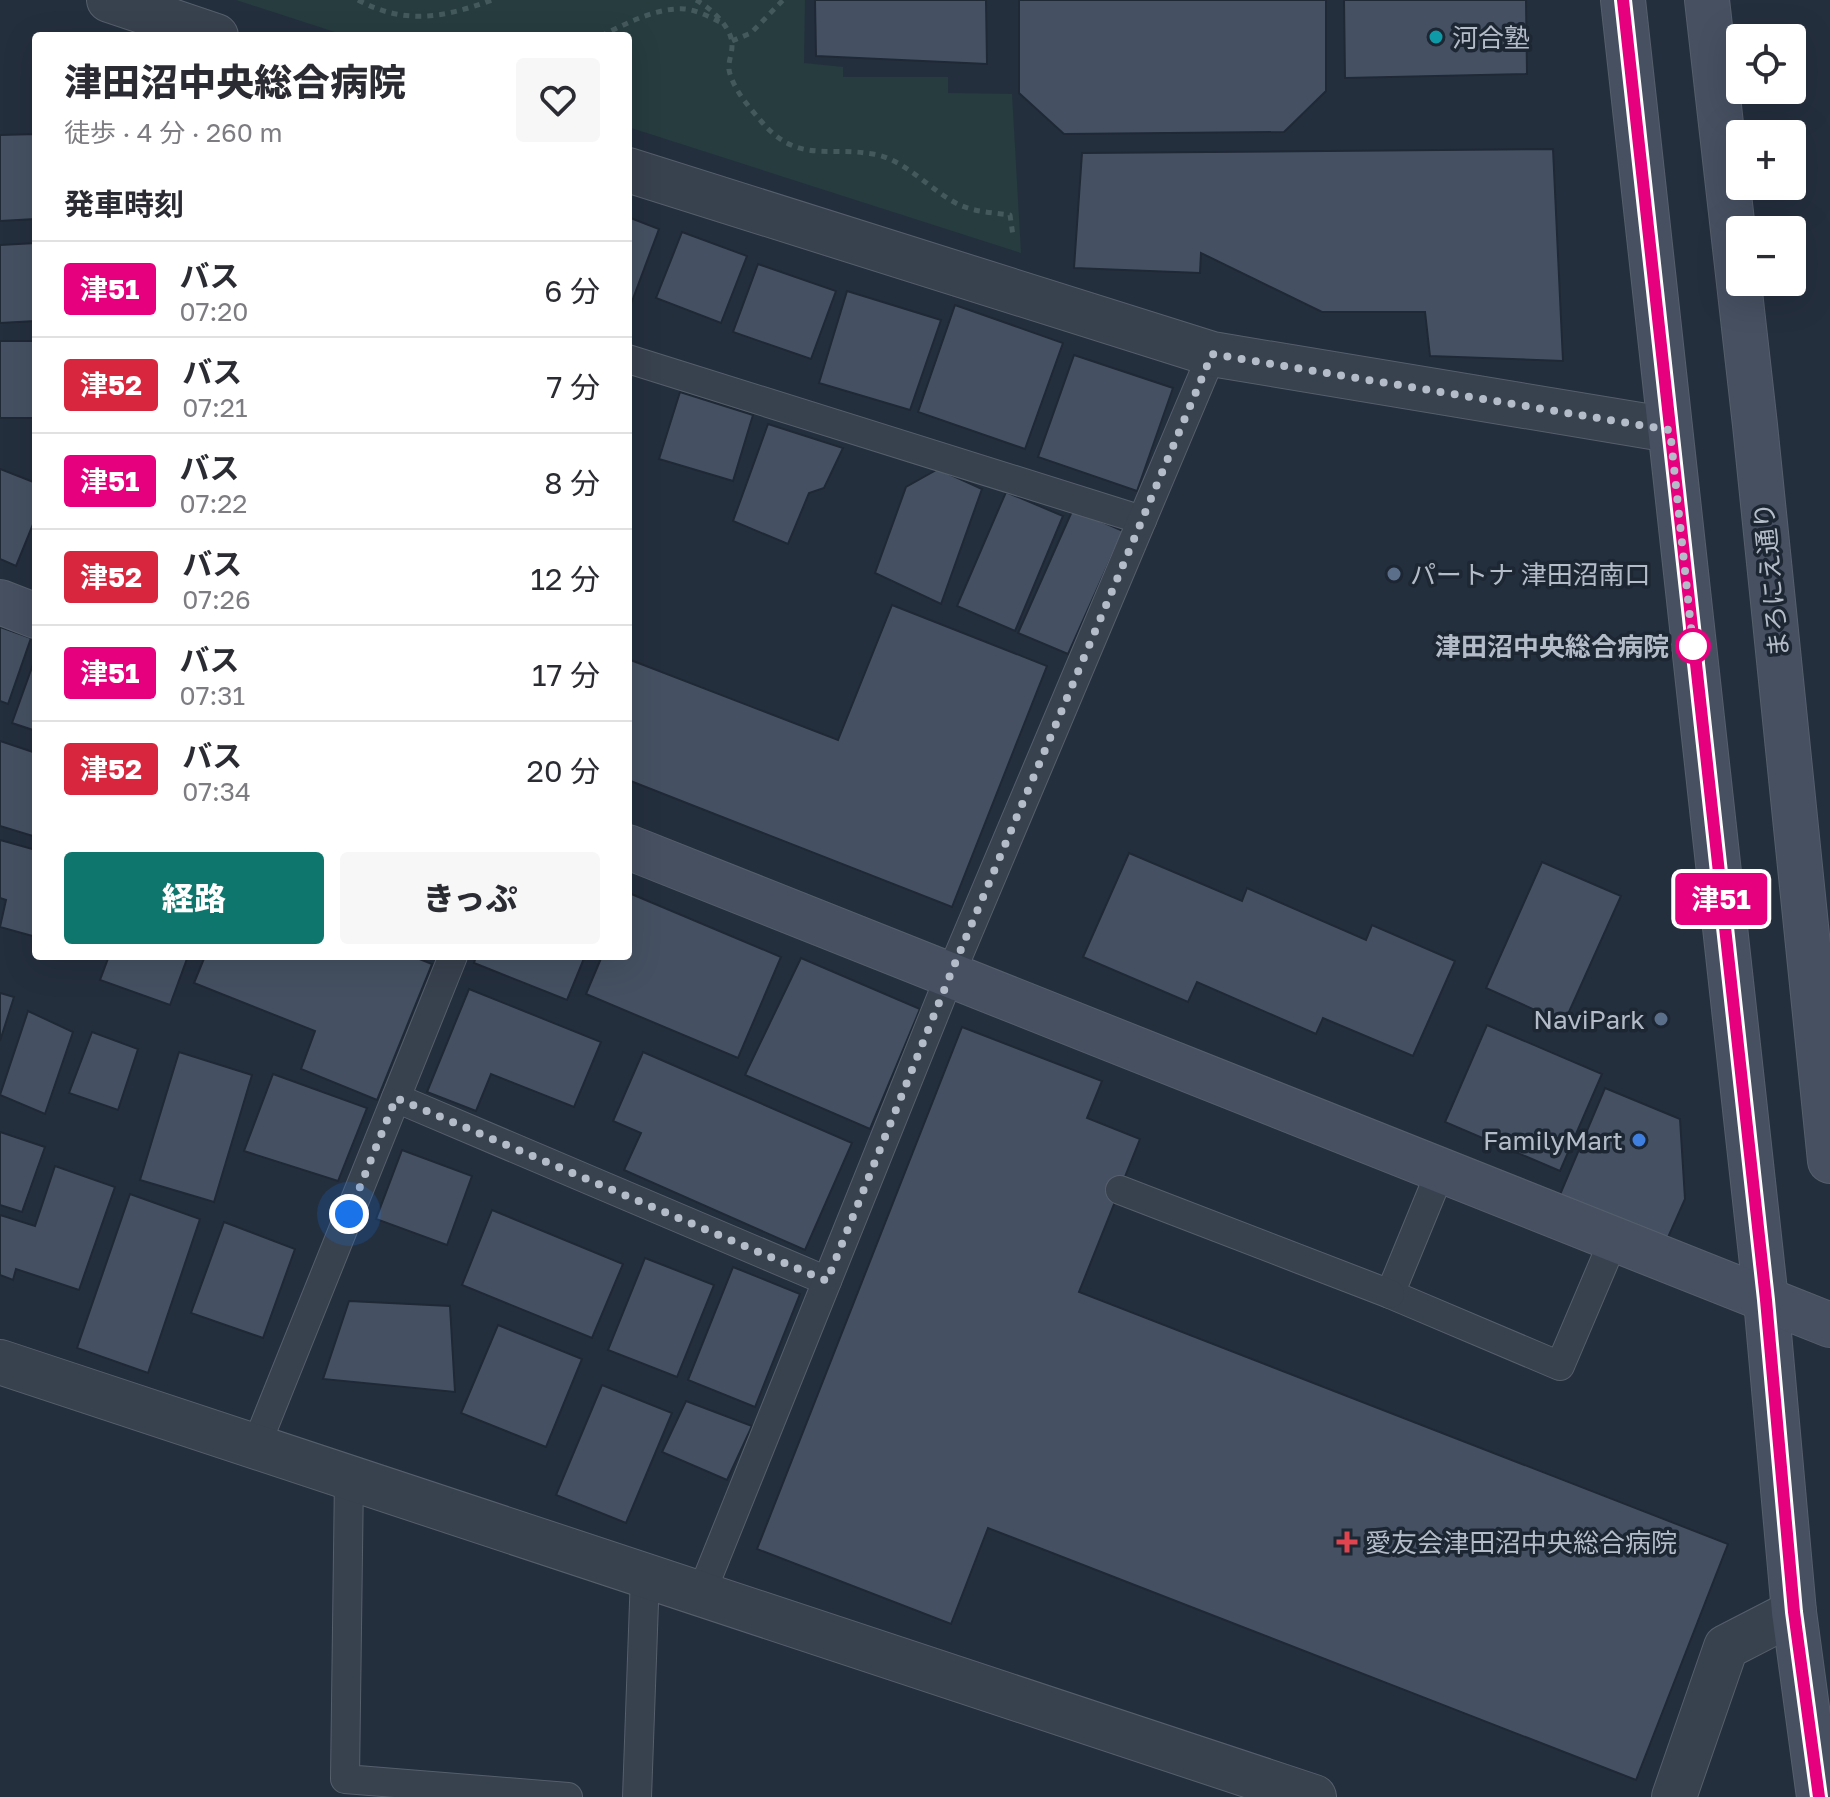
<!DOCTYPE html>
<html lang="ja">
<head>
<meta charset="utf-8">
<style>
	body { margin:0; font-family:"Golos Text","Noto Sans JP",sans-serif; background:#f7f7f7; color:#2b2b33; height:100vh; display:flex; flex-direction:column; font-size:30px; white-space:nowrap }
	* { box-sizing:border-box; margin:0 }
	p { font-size:26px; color:#7c7c81 }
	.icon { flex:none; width:44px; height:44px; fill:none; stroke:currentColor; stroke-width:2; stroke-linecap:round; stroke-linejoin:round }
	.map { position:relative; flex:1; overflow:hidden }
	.panel { position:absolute; left:32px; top:32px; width:600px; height:928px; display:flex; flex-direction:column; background:#fff; border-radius:8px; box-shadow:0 8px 32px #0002 }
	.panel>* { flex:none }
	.badge { padding:0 16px; border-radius:6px; font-size:28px; line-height:52px }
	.tools { position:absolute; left:1726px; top:24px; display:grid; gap:16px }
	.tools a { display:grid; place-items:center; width:80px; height:80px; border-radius:8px; background:#fff; box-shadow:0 8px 32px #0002; font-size:40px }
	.you { position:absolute; width:40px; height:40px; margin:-20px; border:6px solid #fff; border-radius:50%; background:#1a73e8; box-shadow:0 0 0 12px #1a73e833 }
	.map>.badge { position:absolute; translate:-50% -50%; box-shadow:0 0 0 4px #fff }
	h2 { padding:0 32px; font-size:30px; line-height:72px }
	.round { display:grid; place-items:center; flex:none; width:84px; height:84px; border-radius:8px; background:#f7f7f7 }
	.headline { display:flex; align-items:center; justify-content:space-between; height:136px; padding:0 32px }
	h1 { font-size:38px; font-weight:800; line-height:60px }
	.primary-button { display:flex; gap:16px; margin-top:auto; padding:16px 32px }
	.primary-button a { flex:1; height:92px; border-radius:8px; background:#0f766e; color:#fff; font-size:32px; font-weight:800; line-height:92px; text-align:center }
	.primary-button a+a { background:#f7f7f7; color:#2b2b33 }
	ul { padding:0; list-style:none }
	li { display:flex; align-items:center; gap:24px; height:96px; padding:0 32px; border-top:2px solid #e1e1e2 }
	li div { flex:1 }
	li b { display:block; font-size:30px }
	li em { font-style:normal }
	li .badge { min-width:88px; font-weight:700; text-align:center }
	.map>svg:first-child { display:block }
	.park { fill:#263c3f }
	.building { fill:#455162; stroke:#1f2835; stroke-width:2 }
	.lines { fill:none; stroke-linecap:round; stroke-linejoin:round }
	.lane-casing { stroke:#565f6c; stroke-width:30 }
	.street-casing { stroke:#565f6c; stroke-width:46 }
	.secondary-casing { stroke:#565f6c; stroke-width:46 }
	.path { stroke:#44595c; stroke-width:5; stroke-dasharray:6 6; stroke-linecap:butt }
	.lane { stroke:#38414e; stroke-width:28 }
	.street { stroke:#38414e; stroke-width:44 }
	.secondary { stroke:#465061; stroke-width:44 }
	.line-casing { stroke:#fff; stroke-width:18 }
	.line { stroke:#e6007e; stroke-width:12 }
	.walk { stroke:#b4bcc9; stroke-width:8; stroke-dasharray:0 14.4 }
	.culture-dot { fill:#0f9aa8; stroke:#1d2633; stroke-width:3 }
	.service-dot { fill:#5c6f8a; stroke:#1d2633; stroke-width:3 }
	.stop-dot { fill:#fff; stroke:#e6007e; stroke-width:4 }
	.shop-dot { fill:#3f7fe0; stroke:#1d2633; stroke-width:3 }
	.health-dot { fill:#e0444e; stroke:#1d2633; stroke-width:3 }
	.labels { text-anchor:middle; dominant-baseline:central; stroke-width:7; stroke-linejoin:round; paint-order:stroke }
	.poi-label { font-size:26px; fill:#b4bcc9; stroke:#1d2633; text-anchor:start }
	.street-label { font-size:26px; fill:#b4bcc9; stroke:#1d2633 }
	.stop-label { font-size:26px; font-weight:bold; fill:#b4bcc9; stroke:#1d2633; text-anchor:end }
</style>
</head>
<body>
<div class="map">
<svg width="1830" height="1797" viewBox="0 0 1830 1797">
	<rect width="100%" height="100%" fill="#242f3e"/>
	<polygon class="park" points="236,0 805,0 804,63 843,67 843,77 948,77 948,93 1012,94 1021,253 628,127 628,36 347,36"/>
	<g class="building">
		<polygon points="815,0 986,0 987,64 816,56"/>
		<polygon points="1019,0 1326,0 1326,91 1284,132 1064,134 1019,93"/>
		<polygon points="1344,0 1526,0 1527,74 1345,78"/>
		<polygon points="36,134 36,219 0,221 0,135"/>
		<polygon points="1553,149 1563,361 1430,356 1425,312 1322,312 1201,253 1200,273 1074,268 1082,153"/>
		<polygon points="628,217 659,229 628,312"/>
		<polygon points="682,232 747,256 721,323 656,298"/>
		<polygon points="36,243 36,321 0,323 0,245"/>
		<polygon points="758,264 836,291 811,359 733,332"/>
		<polygon points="847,291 941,320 910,410 819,383"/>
		<polygon points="955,305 1063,343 1025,449 918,412"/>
		<rect x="0" y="341" width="36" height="77"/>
		<polygon points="1074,355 1173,388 1137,491 1038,457"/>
		<polygon points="680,392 753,415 733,481 659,459"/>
		<polygon points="768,424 843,448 824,488 809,493 788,544 733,521"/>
		<polygon points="0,469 36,483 36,517 16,566 0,559"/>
		<polygon points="938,469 982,489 941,604 875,573 906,487"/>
		<polygon points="1006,492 1063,516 1015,631 957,606"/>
		<polygon points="1073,509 1123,531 1068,654 1018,633"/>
		<polygon points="892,605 1047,666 952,907 628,780 628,659 838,740"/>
		<polygon points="0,627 31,638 8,704 0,701"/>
		<polygon points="36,656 36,731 12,723"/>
		<polygon points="0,741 36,753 36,837 0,826"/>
		<polygon points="0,840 36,850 36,937 0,927 6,900 0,898"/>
		<polygon points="1129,853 1242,901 1247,888 1366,940 1372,925 1455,961 1413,1056 1323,1018 1316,1034 1197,982 1188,1002 1083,957"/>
		<polygon points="1542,862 1621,896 1564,1023 1486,988"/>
		<polygon points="629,893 781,957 738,1058 586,994 602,956 628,956"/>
		<polygon points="109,956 188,956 170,1005 100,980"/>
		<polygon points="205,956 412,956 432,964 377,1100 301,1069 315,1031 194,983"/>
		<polygon points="476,956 585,956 567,1000 474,963"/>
		<polygon points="801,958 920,1009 870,1129 745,1075"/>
		<polygon points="469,989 601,1042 574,1107 491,1074 476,1111 427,1092"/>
		<polygon points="0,993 14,997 0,1041"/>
		<polygon points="28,1011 73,1032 45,1114 0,1095"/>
		<polygon points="1487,1025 1602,1074 1560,1171 1445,1122"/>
		<polygon points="962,1027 1102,1081 1087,1118 1140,1139 1079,1292 1728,1544 1636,1780 988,1528 951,1624 757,1549"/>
		<polygon points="92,1032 138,1049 118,1110 69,1093"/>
		<polygon points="179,1052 252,1075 214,1202 140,1180"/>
		<polygon points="643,1052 852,1143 805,1250 624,1170 641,1133 613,1121"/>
		<polygon points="273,1074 367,1108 338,1181 244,1151"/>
		<polygon points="1605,1088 1680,1119 1685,1199 1666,1242 1559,1197"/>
		<polygon points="0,1132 45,1147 22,1212 0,1205"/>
		<polygon points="402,1150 472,1176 447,1245 376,1219"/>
		<polygon points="55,1166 115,1187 79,1290 16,1269 13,1280 0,1275 0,1215 35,1226"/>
		<polygon points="130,1194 200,1219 148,1373 77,1348"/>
		<polygon points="492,1210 623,1264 592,1338 462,1285"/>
		<polygon points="224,1222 295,1249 263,1338 191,1313"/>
		<polygon points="645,1258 714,1285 677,1377 608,1350"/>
		<polygon points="733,1267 800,1294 755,1407 688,1380"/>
		<polygon points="349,1301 450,1306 455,1392 323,1379"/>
		<polygon points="498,1325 582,1359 546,1447 461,1413"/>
		<polygon points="602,1385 672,1413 626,1523 556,1495"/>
		<polygon points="686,1401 752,1426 727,1480 662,1452"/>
	</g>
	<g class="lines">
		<g class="lane-casing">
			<g id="lane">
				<polyline points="628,359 1142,520"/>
				<polyline points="396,1098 827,1281"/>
				<polyline points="1441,1170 1390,1294 1560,1366 1614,1239"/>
				<polyline points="1120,1190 1390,1294"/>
				<polyline points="256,1446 453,956"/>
				<polyline points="349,1477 345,1779 568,1797"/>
				<polyline points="701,1594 951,973 1212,354"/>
				<polyline points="637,1797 645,1575"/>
			</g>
		</g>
		<g class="street-casing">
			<g id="street">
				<polyline points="109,0 216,36"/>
				<polyline points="628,170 1212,354 1670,430"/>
				<polyline points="0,1362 1314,1797"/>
				<polyline points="1674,1797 1726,1647 1794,1612"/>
			</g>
		</g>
		<g class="secondary-casing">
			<g id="secondary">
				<polyline points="1623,0 1766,1300 1794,1612 1819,1797"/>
				<polyline points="1707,0 1755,425 1830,1161"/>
				<polyline points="0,602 36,616"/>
				<polyline points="628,847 1830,1325"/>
			</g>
		</g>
		<g class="path">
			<path d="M358,0C405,25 443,18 492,0"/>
			<path d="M696,0C711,8 733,28 732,46C732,54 728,62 729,70C733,89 749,107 761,121C797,164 827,146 873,154C906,159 932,193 962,206C977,212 994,213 1010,215L1013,236"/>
			<path d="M601,36C625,24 657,7 685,9C696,10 710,17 720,22"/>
			<polyline points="732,41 751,33 783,0"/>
		</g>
		<use href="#lane" class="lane"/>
		<use href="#street" class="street"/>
		<use href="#secondary" class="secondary"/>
	</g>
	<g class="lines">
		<g class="line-casing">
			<polyline id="line" points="1623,0 1766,1300 1794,1612 1819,1797"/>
		</g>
		<use href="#line" class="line"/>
		<polyline class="walk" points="349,1214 396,1098 827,1281 951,973 1212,354 1670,430 1693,646"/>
	</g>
	<circle class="culture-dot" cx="1436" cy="37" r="8"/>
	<g class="service-dot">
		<circle cx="1394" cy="574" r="8"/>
		<circle cx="1661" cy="1019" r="8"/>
	</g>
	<circle class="stop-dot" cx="1693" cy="646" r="16"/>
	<circle class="shop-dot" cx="1639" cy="1140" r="8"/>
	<path class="health-dot" d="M1343 1530h8v8h8v8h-8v8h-8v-8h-8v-8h8z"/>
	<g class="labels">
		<g class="poi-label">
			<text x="1452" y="37">河合塾</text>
			<text x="1410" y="574">パートナ 津田沼南口</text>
			<text x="1645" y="1019" text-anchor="end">NaviPark</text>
			<text x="1623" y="1140" text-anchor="end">FamilyMart</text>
			<text x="1365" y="1542">愛友会津田沼中央総合病院</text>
		</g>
		<g class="street-label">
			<text transform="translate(1771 580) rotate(-96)">まろにえ通り</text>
		</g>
		<g class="stop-label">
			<text x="1669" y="646">津田沼中央総合病院</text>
		</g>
	</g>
</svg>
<div class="tools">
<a><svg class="icon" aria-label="locate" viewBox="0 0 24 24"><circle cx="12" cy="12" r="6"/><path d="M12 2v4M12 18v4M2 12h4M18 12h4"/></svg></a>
<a>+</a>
<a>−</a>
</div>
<div class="you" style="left:349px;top:1214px"></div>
<b class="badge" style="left:1721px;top:899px;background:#e6007e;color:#fff">津51</b>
<section class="panel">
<div class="headline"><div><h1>津田沼中央総合病院</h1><p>徒歩 · 4 分 · 260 m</p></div><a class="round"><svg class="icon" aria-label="heart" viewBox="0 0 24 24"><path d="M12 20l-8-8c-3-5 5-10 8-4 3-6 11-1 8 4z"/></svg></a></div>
<h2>発車時刻</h2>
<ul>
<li><span class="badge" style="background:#e6007e;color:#fff">津51</span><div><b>バス</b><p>07:20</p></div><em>6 分</em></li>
<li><span class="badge" style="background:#d7263d;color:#fff">津52</span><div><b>バス</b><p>07:21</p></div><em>7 分</em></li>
<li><span class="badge" style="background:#e6007e;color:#fff">津51</span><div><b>バス</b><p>07:22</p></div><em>8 分</em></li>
<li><span class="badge" style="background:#d7263d;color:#fff">津52</span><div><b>バス</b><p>07:26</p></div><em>12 分</em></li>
<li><span class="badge" style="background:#e6007e;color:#fff">津51</span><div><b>バス</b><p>07:31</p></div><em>17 分</em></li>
<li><span class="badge" style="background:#d7263d;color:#fff">津52</span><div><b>バス</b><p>07:34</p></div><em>20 分</em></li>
</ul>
<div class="primary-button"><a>経路</a><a>きっぷ</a></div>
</section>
</div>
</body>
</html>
